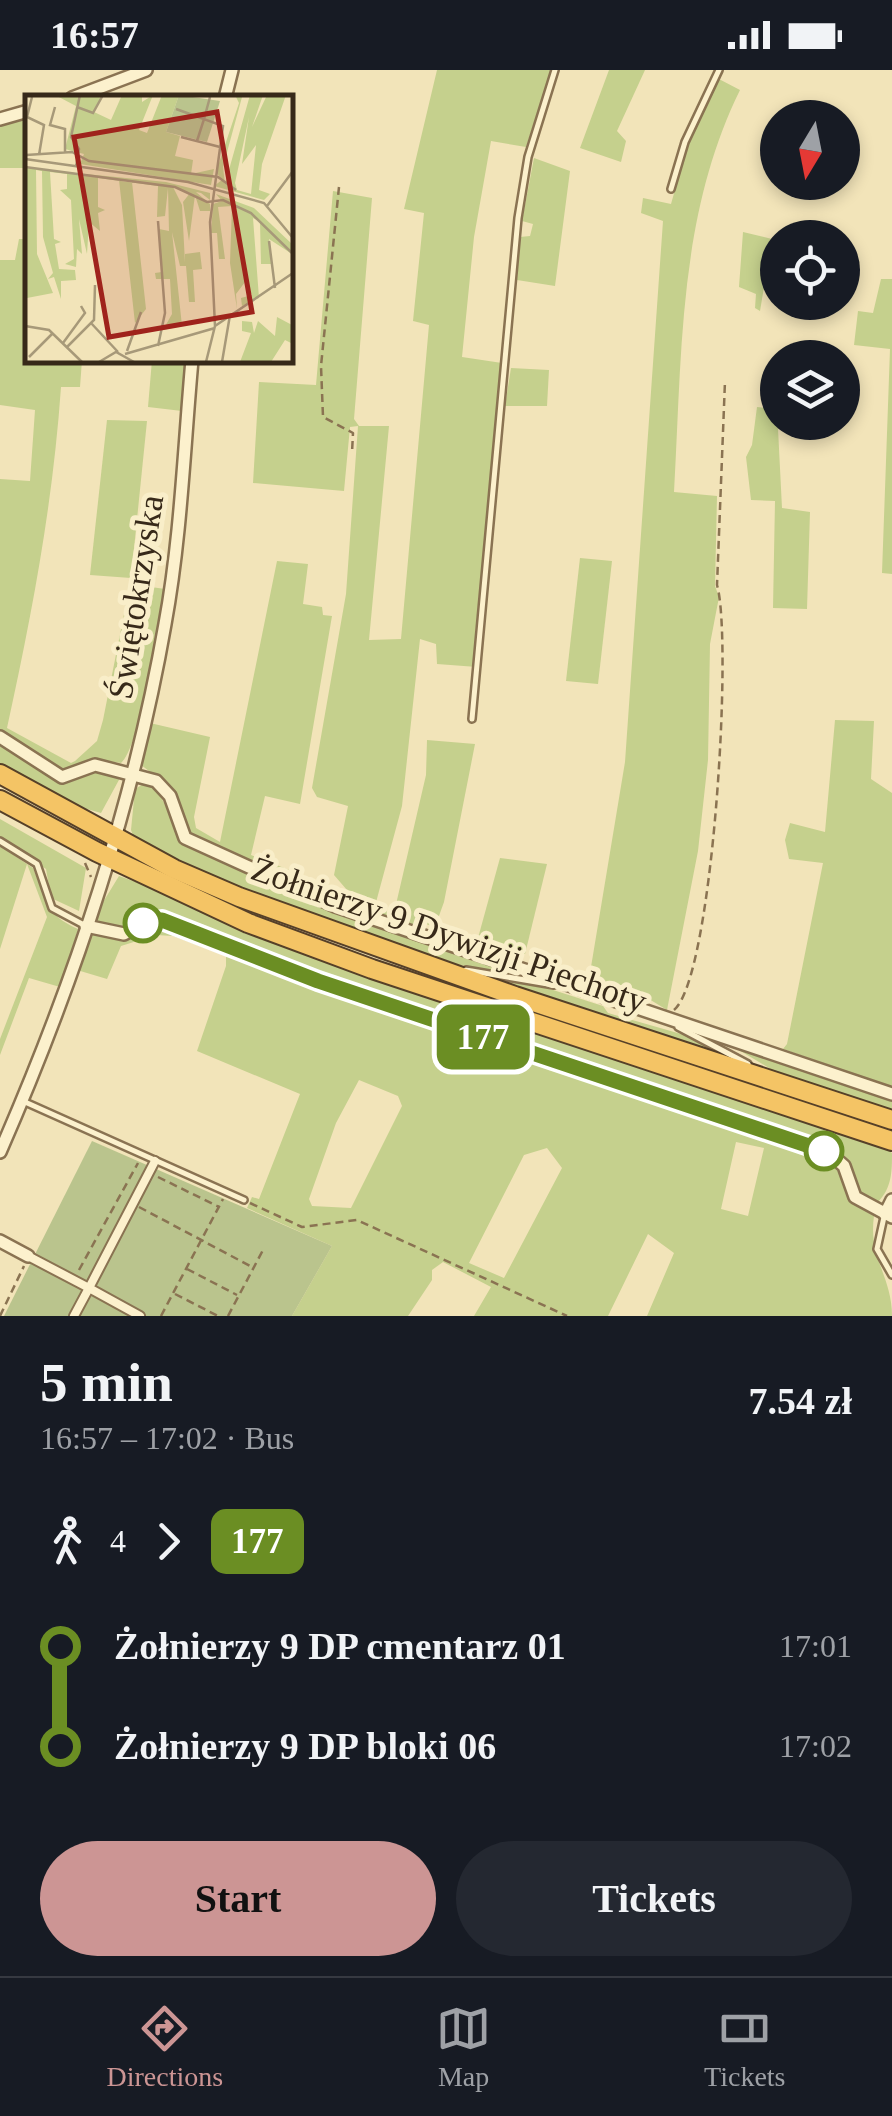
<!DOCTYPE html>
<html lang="en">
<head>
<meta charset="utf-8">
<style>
	body { margin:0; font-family:Georgia,serif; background:#242831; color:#f1f3f6; height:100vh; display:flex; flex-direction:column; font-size:38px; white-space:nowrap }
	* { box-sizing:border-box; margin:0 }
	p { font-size:32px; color:#9ea1a6 }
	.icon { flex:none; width:55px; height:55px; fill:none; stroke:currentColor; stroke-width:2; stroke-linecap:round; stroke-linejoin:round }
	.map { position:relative; height:1246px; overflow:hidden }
	.sheet { display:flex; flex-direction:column; background:#171b24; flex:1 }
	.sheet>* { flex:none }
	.badge { padding:0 20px; border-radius:15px; font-size:35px; line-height:65px }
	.needle { width:65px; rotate:190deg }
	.buttons { position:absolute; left:760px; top:30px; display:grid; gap:20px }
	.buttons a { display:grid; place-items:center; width:100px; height:100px; border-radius:50%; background:#171b24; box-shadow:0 5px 15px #0003; font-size:50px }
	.map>.badge { position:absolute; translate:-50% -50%; box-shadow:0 0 0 5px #fff }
	.legs { display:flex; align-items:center; gap:15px; height:110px; padding:0 40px; font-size:32px }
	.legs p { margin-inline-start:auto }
	.head { display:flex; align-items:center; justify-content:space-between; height:170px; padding:0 40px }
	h1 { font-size:55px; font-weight:800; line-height:75px }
	.action { display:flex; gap:20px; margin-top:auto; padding:20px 40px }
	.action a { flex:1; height:115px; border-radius:60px; background:#cc9594; color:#111; font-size:40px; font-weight:800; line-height:115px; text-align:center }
	.action a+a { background:#242831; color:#f1f3f6 }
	ul { padding:0 40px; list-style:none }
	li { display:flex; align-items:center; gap:35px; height:100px; font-size:38px }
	li i { display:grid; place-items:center; width:15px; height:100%; margin:0 12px; background:currentColor }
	li i::after { content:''; width:25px; height:25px; margin:-12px; border:8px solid; border-radius:50%; background:#171b24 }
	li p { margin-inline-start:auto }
	li:first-child i { background:linear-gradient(#0000 50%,currentColor 0) }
	li:last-child i { background:linear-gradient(currentColor 50%,#0000 0) }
	.status { display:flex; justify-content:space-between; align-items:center; height:70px; padding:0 50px; background:#171b24; direction:ltr }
	.status svg { height:28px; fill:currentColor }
	.dock { display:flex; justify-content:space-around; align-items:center; height:140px; border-top:2px solid #363941; background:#171b24; font-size:28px; color:#9ea1a6 }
	.dock a { display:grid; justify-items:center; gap:5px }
	.dock .active { color:#cc9594 }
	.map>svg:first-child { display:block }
	.green { fill:#c5d08d; fill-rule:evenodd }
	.cemetery { fill:#bac48d }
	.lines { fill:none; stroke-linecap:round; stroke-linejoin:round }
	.service-casing { stroke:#8a7352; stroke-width:10 }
	.pedestrian-casing { stroke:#8a7352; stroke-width:12 }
	.minor-casing { stroke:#8a7352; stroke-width:16 }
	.trunk-casing { stroke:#564028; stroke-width:22 }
	.path { stroke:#8a7352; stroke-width:2.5; stroke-dasharray:8 5; stroke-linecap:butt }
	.service { stroke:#fcf1cd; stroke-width:5 }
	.pedestrian { stroke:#fcf1cd; stroke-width:8 }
	.minor { stroke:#fcf1cd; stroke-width:11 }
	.trunk { stroke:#f4c465; stroke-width:18 }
	.line-1-casing { stroke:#fff; stroke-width:22 }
	.line-1 { stroke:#6b8e23; stroke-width:15 }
	.stop-1-dot { fill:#fff; stroke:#6b8e23; stroke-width:5 }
	.labels { text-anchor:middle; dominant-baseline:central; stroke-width:10; stroke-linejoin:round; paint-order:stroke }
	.street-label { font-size:35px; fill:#372919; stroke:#f9eec9 }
	.inset-road { fill:none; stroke:#a79979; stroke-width:2.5 }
	.view { fill:#9f231c; fill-opacity:0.15; stroke:#9f231c; stroke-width:5 }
	.inset-edge { fill:none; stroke:#372919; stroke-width:5 }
</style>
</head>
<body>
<div class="status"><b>16:57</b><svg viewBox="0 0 49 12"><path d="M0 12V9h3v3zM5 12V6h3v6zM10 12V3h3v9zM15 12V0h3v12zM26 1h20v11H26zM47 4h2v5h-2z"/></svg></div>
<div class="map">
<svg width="892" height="1246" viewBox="0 0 892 1246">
	<rect width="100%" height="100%" fill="#f2e4b9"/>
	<g class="green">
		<polygon points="437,0 551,0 526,77 491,71 474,167 462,287 502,293 475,566 477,597 437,594 436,574 420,569 402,736 375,836 394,843 426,705 427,670 475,674 444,832 435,857 420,852 416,858 347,835 347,820 334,805 348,736 317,727 312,718 346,524 358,356 350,357 344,421 253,413 259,312 316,315 333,121 372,128 354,349 359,356 389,356 369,570 401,569 429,255 413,251 424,143 404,139"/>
		<polygon points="609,0 645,0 617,61 626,71 621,92 580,78"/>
		<path d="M717,8L740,20C678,146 682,285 674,422L717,426L715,516L719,527L710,574L708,690L698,781L667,940L649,929L589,909L625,692L663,151L641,143L643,128L671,134L687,78Z"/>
		<polygon points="27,47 27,98 0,98 0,56"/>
		<polygon points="534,88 570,101 555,216 517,210 520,167 530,166 533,154 522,151"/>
		<polygon points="743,162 772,169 760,241 755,238 756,224 739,217"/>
		<path d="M19,169H27L28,290H82L80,317H61C53,433 32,544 7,658L71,693L75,691L97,671L103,650L130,514L165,519C160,550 140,678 121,693C87,686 81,702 59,699L0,662V409L30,411L35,340L0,335V190H15Z"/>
		<polygon points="881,209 892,209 892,504 882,503 890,279 854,275 858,241 873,243"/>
		<polygon points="152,290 186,290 182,341 148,337"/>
		<polygon points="511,298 549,300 547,336 505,336"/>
		<polygon points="757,337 777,339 782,438 810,442 807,539 773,538 775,431 751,430 746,387 752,375"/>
		<polygon points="107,350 147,351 131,508 90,505"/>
		<polygon points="580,488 612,491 598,614 566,611"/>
		<polygon points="277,491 308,494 303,534 322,537 323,545 332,546 300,734 265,726 251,785 315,810 314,817 300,817 192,767 173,719 141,695 150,653 210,667 194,747 196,758 220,772"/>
		<polygon points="835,650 874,651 871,709 892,723 892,1017 783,979 787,974 823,793 789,789 785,770 790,753 825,762"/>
		<path d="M0,672C39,697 52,722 98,699L120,708L101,743L87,739L84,745L0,697Z"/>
		<path d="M145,713C174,728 166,763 191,779L531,905C393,894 258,831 135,770L131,760L135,719Z"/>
		<polygon points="0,749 86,798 79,841 51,828 46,799 0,767"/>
		<path d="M0,776L33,798C46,829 44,844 78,859L60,917L29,908L0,985V969L47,847L27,794L0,879Z"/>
		<polygon points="500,788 547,794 525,884 478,868"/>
		<path d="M119,806L885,1077L892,1083C892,1101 892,1118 878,1132L862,1124L831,1074L763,1056L260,886L158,844L156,840L142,842L123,854L125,859L98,853L97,842Z"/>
		<path d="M158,854L449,962L828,1088C854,1110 835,1123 874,1146C868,1188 892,1206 892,1246H647L674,1183L648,1164L608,1246H474L491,1217L443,1192L432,1200V1210L408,1246H292L332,1176L247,1138L252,1127L259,1129L300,1024L197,981L226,896V886L173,866L156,865L121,876L107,909L77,900L90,864L115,869ZM359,1010L398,1026L402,1036L351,1138L312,1136L309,1129L336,1053ZM736,1072L764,1078L748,1146L721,1139ZM547,1078L562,1098L504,1208L469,1193L524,1085Z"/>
		<polygon points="490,908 550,919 603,936 608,943 695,968 735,990"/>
		<polygon points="717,967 892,1027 892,1044 784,1007"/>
	</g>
	<polygon class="cemetery" points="92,1071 332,1176 292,1246 4,1246"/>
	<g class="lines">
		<g class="service-casing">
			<g id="service">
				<polyline points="671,119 685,72 719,0"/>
				<polyline points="472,649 518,148 528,87 555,0"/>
				<polyline points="0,771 37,794 52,838 84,855"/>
				<polyline points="466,900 554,915"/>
				<polyline points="678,957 748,994"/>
				<polyline points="25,1032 244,1130"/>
				<polyline points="884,1147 877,1179 892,1205"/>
			</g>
		</g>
		<g class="pedestrian-casing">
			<g id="pedestrian">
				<polyline points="28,1186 89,1218 155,1091"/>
				<polyline points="74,1246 89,1218 140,1246"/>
			</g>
		</g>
		<g class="minor-casing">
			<g id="minor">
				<polyline points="72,28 146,0"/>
				<polyline points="225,28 232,0"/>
				<polyline points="0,49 28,41"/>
				<polyline points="0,667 62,707 95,695 156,711 170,726 185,768 335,836 892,1024"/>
				<polyline points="86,856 124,864 148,851 162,850 318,911 828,1082 844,1096 855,1127 892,1147"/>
				<path d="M0,1082C74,913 133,737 165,554C181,467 184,378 192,290"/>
				<polyline points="885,1144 892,1130"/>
				<polyline points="0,1171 28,1186"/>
			</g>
		</g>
		<g class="trunk-casing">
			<g id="trunk">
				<polyline points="0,704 174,799 239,827 515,926 892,1050"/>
				<polyline points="0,730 97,782 248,853 372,899 892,1071"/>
			</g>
		</g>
		<g class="path">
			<polyline points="339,117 321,296 323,347 353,363 352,383"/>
			<polyline points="85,793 91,807"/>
			<path d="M674,940C713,908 733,570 717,515L725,311"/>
			<polyline points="158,1107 219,1137"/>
			<polyline points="250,1133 302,1157 357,1150 567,1246"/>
			<polyline points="139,1137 254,1198"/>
			<polyline points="187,1199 237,1225"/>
			<polyline points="79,1200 138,1093"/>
			<polyline points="175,1224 218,1246"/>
			<polyline points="0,1246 24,1196"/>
			<polyline points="161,1246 223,1129"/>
			<polyline points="228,1246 263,1180"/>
		</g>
		<use href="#service" class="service"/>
		<use href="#pedestrian" class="pedestrian"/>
		<use href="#minor" class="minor"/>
		<use href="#trunk" class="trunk"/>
	</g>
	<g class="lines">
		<g class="line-1-casing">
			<polyline id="line-1" points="143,853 162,850 318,911 824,1081"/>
		</g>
		<use href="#line-1" class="line-1"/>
	</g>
	<g class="stop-1-dot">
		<circle cx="143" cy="853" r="18"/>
		<circle cx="824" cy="1081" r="18"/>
	</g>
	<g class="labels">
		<g class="street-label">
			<text transform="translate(136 527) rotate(-81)">Świętokrzyska</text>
			<text transform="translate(449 865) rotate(19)">Żołnierzy 9 Dywizji Piechoty</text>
		</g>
	</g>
	<g transform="translate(25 25)">
		<rect width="268" height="268" fill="#f2e4b9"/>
		<path d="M30,0H78L69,17L86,25L97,0H117V7L128,0L114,35L122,38L137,0H154L141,37L155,41L150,61L168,65L166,79L189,74L186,90L55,69L59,59L40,54L51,11ZM210,0L217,2L198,72L200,89L225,0H238L227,32L242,0H261L237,69L234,95L245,99L239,105L189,91L197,85L191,77L214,8ZM224,22L217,69L231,50L226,99L212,95L210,88ZM0,73L141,87L185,98V105L176,98L171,97L185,109V116H175L170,100L164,146L158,107L165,98L148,92L157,110L160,168V159L175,157L177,174L168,175L170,207H164L161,171H155L147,137L157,231L138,235L147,219L145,184H131L130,178L137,177L134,134L144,136L143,93L140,121L132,122L133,91L73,83V112L80,115L73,118L75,136L64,127L62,159L54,124L57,159L52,154L51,172L40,169L49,164L46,105L35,95L42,94V79L25,77L29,144L36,147L30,149L34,174L50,175L51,185L36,186V204L29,182L23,184L28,178L18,142L17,76L11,75L12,159L28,198L2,203ZM94,85L107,87L121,214L110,228ZM191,99L229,113L267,149V159L244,144L246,169H236L235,127L228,123L234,203L217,211L216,203L227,200L220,187L211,199L212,214L205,168L207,111L193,112L200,164H194L192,138H186L188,109L197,106ZM252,222L267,230V267L266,248L260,245L246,267H215L226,238L217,236V226L227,227L229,238L233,226L250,241Z" fill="#c5d08d" fill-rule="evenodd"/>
		<path d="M154,0L195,6L182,47L141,37Z" fill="#bac48d"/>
		<path class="inset-road" d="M7,2L2,22L19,30L14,60M30,12L25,30L40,34V57M52,12L68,18L78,0M151,14L179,24L185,2M156,42L195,52M172,46L179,24L198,31L185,127L190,231M1,60L47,57L64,66L193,82L211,95M0,64L163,87L239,108L268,143M0,72L150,92L182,107L198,105L226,118L268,159M51,72L54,54L46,42L55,0M242,111L268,76M133,126L140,218L133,251M244,146L250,193M66,228L93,257M0,231L24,235L57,267M38,248L60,218L56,211M42,252L69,225L70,190M102,256L116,217M100,259L190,233M4,262L28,238M74,267L91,257L109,267M181,267L190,231L268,178M197,267L205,220"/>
		<path class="view" d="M192,17L227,217L84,242L49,42Z"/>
		<rect width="268" height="268" class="inset-edge"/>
	</g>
</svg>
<div class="buttons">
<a><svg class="needle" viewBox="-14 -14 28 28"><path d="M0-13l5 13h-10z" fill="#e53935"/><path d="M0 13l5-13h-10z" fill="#9ea1a6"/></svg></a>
<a><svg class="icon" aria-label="locate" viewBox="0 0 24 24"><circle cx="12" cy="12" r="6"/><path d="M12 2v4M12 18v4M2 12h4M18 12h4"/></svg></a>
<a><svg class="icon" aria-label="layers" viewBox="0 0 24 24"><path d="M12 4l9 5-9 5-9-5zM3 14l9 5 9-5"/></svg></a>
</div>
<b class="badge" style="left:483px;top:967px;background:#6b8e23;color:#fff">177</b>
</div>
<section class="sheet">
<div class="head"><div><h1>5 min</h1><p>16:57 – 17:02 · Bus</p></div><b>7.54 zł</b></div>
<div class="legs"><svg class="icon" aria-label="walk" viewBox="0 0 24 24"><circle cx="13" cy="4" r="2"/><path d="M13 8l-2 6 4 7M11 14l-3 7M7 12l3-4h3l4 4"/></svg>4<svg class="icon" aria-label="forward" viewBox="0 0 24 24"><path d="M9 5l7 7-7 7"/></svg><b class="badge" style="background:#6b8e23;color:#fff">177</b></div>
<ul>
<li><i style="color:#6b8e23"></i><b>Żołnierzy 9 DP cmentarz 01</b><p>17:01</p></li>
<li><i style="color:#6b8e23"></i><b>Żołnierzy 9 DP bloki 06</b><p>17:02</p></li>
</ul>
<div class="action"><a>Start</a><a>Tickets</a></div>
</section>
<nav class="dock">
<a class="active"><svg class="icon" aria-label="directions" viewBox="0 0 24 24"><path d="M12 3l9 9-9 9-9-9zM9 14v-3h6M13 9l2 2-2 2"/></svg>Directions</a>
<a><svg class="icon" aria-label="map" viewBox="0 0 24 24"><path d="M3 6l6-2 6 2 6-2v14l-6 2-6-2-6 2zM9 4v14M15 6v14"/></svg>Map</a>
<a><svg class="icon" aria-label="tickets" viewBox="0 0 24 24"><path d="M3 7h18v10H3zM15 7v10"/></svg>Tickets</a>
</nav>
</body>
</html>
